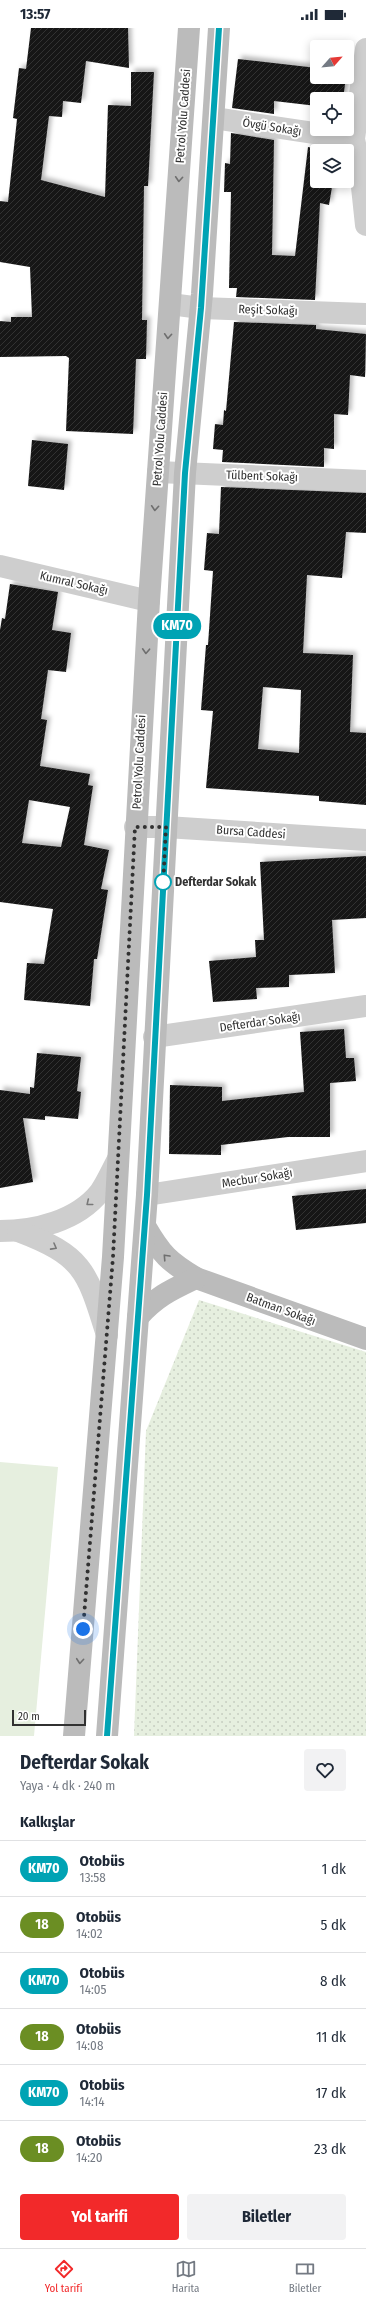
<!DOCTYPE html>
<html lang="tr">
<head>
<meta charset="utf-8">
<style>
	body { margin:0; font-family:"Fira Sans Condensed",sans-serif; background:#f2f2f3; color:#1f2937; height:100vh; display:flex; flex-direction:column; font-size:15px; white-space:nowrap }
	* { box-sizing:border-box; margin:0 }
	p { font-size:13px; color:#747a83 }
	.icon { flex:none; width:22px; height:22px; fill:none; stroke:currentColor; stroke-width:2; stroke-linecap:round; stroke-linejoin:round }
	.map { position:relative; height:1708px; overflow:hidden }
	.panel { display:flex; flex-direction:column; background:#fff; flex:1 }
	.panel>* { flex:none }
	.badge { padding:0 8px; border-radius:13px; font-size:14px; line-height:26px }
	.needle { width:26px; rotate:63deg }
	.fabs { position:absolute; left:310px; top:12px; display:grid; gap:8px }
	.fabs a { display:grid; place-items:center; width:44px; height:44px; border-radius:4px; background:#fff; box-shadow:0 2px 10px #0003; font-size:20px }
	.scale { position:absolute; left:12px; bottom:10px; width:74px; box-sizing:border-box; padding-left:4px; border:2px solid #313131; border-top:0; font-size:11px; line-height:14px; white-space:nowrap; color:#313131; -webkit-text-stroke:3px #fff; paint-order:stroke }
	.you { position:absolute; width:20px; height:20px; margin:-10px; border:3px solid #fff; border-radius:50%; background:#1a73e8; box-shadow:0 0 0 6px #1a73e833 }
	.map>.badge { position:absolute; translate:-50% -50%; box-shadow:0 0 0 2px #fff }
	h2 { padding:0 20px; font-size:15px; line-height:36px }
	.round { display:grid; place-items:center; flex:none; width:42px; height:42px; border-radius:4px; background:#f2f2f3 }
	.headline { display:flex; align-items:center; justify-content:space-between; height:68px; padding:0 20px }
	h1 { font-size:19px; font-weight:700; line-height:30px }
	.action { display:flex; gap:8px; margin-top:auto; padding:8px 20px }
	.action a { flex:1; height:46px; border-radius:4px; background:#f2292a; color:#fff; font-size:16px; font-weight:700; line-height:46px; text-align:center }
	.action a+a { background:#f2f2f3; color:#1f2937 }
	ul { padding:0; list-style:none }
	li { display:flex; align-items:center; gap:12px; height:56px; padding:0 20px; border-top:1px solid #e0e1e3 }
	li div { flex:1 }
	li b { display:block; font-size:15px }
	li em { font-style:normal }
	li .badge { min-width:44px; font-weight:700; text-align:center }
	.status { display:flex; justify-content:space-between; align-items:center; height:28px; padding:0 20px; background:#fff; direction:ltr }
	.status svg { height:11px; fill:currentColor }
	.menu { display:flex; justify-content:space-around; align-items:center; height:56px; border-top:1px solid #e0e1e3; background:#fff; font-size:11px; color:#747a83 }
	.menu a { display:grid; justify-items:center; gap:2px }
	.menu .current { color:#f2292a }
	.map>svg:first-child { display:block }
	.grass { fill:url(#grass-dots) }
	.garden { fill:#e6efdf }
	.building { fill:url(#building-hatch); fill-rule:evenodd; filter:url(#shadow) }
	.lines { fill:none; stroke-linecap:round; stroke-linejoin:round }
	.street { stroke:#cecece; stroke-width:22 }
	.secondary { stroke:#bbb; stroke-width:22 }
	.oneway { stroke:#6f6f6f }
	.oneway2 { stroke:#787878 }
	.line-casing { stroke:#fff; stroke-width:9 }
	.line { stroke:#00a3b4; stroke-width:6 }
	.walk { stroke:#313131; stroke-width:4; stroke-dasharray:0 7.2 }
	.stop-dot { fill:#fff; stroke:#00a3b4; stroke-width:2 }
	.labels { text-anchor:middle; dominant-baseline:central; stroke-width:4; stroke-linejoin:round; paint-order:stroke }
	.street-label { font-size:12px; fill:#313131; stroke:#fff }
	.stop-label { font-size:12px; font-weight:bold; fill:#313131; stroke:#fff; text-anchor:start }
</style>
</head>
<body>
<div class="status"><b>13:57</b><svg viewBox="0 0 49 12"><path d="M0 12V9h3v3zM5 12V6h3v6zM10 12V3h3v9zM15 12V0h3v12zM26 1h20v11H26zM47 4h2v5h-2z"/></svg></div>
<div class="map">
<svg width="366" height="1708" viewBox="0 0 366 1708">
	<defs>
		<pattern id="grass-dots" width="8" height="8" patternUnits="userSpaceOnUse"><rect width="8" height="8" fill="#e6efdf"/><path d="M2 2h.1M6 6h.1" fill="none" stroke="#c6cdc0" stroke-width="1.8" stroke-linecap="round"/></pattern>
		<pattern id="building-hatch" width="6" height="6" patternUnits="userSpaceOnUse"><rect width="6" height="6" fill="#181818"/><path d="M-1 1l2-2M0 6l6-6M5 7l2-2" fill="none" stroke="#313131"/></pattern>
		<filter id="shadow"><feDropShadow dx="3.5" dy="-3.5" stdDeviation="2" flood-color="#0004"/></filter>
	</defs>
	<rect width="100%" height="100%" fill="#fff"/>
	<polygon class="grass" points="199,1272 366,1324 366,1708 134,1708 146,1403"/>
	<polygon class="garden" points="0,1434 58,1439 34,1708 0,1708"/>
	<g class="building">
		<polygon points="31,0 128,0 129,40 86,33 81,75 63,73 62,89 49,88 41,152 105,169 108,77 131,78 131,44 154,44 148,158 144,158 142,292 147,292 146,331 136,331 133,406 66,403 69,330 66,328 0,329 0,293 11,294 11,289 32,289 30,239 0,234 0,173 8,174 17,91 13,90 19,40 26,41"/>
		<polygon points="238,31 317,40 317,49 346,49 343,71 317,71 317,78 274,73 274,86 232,80"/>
		<polygon points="231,105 274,112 272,227 295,228 308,119 329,123 317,123 317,153 333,153 329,177 320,175 315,272 236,269 237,260 229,260 231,164 224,164 225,135 230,136"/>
		<polygon points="234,294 316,297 316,301 366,306 365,349 350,347 348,387 334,386 334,421 324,420 324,439 222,434 223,422 213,421 215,396 223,397 224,382 226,383"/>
		<polygon points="32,412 68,416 64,462 28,458"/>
		<path d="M221,459L366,465V505L346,504L342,550L307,547L303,625L353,627L350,704L366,705V777L319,773V768L206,760L213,683L201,682L206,617H208L213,543L204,542L207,505L219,506ZM263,659L301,662L299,725L258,721Z"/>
		<path d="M10,556L58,564L52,602L71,605L66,644L48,642L41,691L47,692L40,738L90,746L88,757L93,758L84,817L109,822L101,861L108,862L97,931H94L90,978L24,972L27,935L44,936L53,881L0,874V602L2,590L5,591ZM29,772L70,779L61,819L22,815Z"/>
		<polygon points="366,828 366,890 332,892 335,945 289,947 289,959 256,960 257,971 213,974 209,933 256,929 255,912 264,912 260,834"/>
		<polygon points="344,1001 346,1030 354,1030 356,1053 330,1055 330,1109 288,1109 221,1117 221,1127 169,1126 170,1057 222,1059 222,1073 304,1064 300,1004"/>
		<polygon points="37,1025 81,1029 77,1063 81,1064 78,1091 45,1088 45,1092 23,1090 33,1154 0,1160 0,1062 30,1066 30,1059 34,1060"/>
		<polygon points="366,1161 366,1195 296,1202 292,1168"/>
	</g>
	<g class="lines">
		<g class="street">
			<polyline points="366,21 354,111 360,140 366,197"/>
			<polyline points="214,90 354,111"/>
			<polyline points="170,276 201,280 366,286"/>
			<polyline points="158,444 366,453"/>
			<polyline points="0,538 149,573"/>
			<polyline points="135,799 166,799 366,812"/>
			<polyline points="154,1009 366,978"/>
			<polyline points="147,1167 366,1133"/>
			<path d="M0,1203C35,1203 77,1193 100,1164C107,1154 112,1142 118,1131"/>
			<path d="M18,1203C84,1228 87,1243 107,1307"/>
		</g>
		<g class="secondary">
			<path d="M145,1198C161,1226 169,1234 196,1250L366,1311"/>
			<path d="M138,1289C157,1268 171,1262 196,1250"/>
			<polyline points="74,1708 113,1229 149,573 189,0"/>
			<polyline points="107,1708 147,1167 185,445 202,266 219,0"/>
		</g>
	</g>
	<defs><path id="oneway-chevron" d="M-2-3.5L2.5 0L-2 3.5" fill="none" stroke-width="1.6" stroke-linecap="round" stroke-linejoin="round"/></defs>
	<g class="oneway">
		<use href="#oneway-chevron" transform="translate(179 151) rotate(94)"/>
		<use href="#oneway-chevron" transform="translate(168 308) rotate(94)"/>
		<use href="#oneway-chevron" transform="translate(155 480) rotate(94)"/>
		<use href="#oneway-chevron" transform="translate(146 623) rotate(93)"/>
		<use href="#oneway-chevron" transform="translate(166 1229) rotate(-133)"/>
		<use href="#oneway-chevron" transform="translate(80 1633) rotate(95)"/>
	</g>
	<g class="oneway2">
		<use href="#oneway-chevron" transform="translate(89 1175) rotate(141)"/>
		<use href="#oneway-chevron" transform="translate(54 1219) rotate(29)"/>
	</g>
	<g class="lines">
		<g class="line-casing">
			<polyline id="line" points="107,1708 147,1167 185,445 201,280 219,0"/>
		</g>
		<use href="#line" class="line"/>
		<polyline class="walk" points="83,1601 113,1229 135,799 166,799 163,859 163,854"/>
	</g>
	<circle class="stop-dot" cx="163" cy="854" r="8"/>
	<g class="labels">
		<g class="street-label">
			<text transform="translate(183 88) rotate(-86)">Petrol Yolu Caddesi</text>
			<text transform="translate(272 99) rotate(9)">Övgü Sokağı</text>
			<text transform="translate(268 282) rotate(2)">Reşit Sokağı</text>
			<text transform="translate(160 411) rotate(-86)">Petrol Yolu Caddesi</text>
			<text transform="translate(262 448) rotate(2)">Tülbent Sokağı</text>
			<text transform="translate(74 555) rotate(13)">Kumral Sokağı</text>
			<text transform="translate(139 734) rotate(-87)">Petrol Yolu Caddesi</text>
			<text transform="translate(251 804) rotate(4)">Bursa Caddesi</text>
			<text transform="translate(260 994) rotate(-8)">Defterdar Sokağı</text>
			<text transform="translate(257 1150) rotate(-9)">Mecbur Sokağı</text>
			<text transform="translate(281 1281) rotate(20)">Batman Sokağı</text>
		</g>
		<g class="stop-label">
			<text x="175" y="854">Defterdar Sokak</text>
		</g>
	</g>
</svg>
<div class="fabs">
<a><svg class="needle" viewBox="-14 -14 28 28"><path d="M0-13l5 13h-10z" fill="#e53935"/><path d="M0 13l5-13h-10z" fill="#747a83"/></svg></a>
<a><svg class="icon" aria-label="locate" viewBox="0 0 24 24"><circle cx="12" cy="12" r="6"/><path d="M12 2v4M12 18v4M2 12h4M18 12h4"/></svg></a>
<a><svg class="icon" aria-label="layers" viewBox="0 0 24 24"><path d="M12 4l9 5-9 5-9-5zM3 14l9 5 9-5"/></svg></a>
</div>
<div class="scale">20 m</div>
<div class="you" style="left:83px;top:1601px"></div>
<b class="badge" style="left:177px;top:598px;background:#00a3b4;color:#fff">KM70</b>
</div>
<section class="panel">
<div class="headline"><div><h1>Defterdar Sokak</h1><p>Yaya · 4 dk · 240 m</p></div><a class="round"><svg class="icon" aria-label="heart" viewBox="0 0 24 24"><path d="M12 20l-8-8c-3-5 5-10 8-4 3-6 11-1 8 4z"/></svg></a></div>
<h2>Kalkışlar</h2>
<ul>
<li><span class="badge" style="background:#00a3b4;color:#fff">KM70</span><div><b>Otobüs</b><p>13:58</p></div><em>1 dk</em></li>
<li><span class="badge" style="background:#6b8e23;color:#fff">18</span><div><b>Otobüs</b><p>14:02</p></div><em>5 dk</em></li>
<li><span class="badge" style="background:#00a3b4;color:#fff">KM70</span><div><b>Otobüs</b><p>14:05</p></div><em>8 dk</em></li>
<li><span class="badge" style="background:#6b8e23;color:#fff">18</span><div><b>Otobüs</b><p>14:08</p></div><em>11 dk</em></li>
<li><span class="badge" style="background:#00a3b4;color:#fff">KM70</span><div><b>Otobüs</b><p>14:14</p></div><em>17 dk</em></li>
<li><span class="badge" style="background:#6b8e23;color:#fff">18</span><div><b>Otobüs</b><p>14:20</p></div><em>23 dk</em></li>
</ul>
<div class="action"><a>Yol tarifi</a><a>Biletler</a></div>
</section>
<nav class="menu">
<a class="current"><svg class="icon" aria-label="directions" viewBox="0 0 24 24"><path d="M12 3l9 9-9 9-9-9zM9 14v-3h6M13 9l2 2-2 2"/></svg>Yol tarifi</a>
<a><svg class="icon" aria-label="map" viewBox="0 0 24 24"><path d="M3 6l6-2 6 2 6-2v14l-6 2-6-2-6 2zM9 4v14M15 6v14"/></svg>Harita</a>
<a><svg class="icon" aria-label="tickets" viewBox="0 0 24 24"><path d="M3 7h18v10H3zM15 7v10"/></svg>Biletler</a>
</nav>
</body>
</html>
